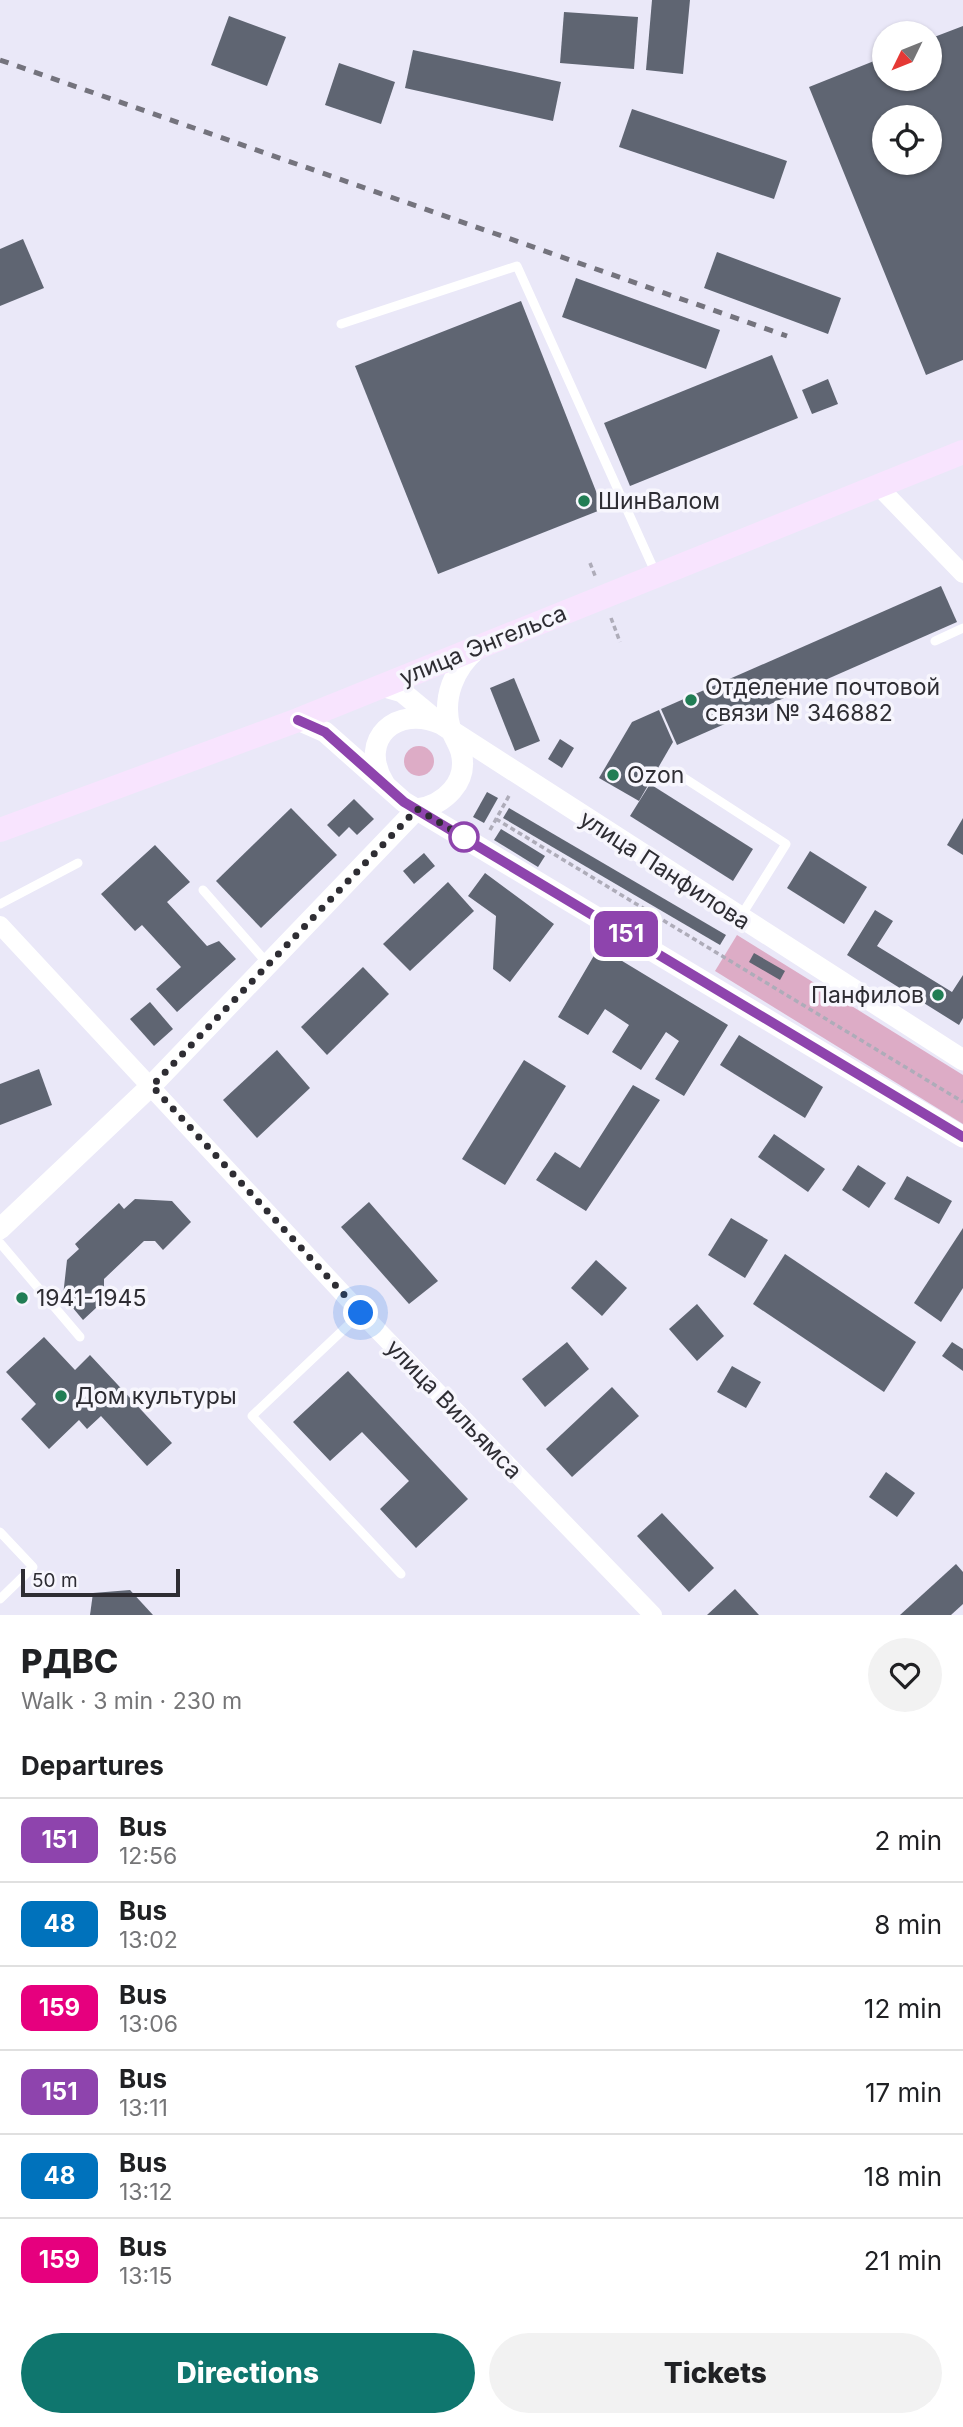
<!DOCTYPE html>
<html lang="en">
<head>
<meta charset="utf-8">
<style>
	body { margin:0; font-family:Inter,sans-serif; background:#f2f2f2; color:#202124; height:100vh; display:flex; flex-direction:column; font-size:26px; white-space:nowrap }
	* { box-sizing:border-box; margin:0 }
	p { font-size:23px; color:#757577 }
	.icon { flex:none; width:38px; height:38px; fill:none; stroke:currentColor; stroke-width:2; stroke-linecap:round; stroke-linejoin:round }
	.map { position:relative; height:1615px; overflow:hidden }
	.sheet { display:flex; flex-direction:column; background:#fff; flex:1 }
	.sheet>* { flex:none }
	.badge { padding:0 14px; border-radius:10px; font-size:24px; line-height:46px }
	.needle { width:46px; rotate:227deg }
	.tools { position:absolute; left:872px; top:21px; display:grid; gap:14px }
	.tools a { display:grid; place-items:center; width:70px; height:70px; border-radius:50%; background:#fff; box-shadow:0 2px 5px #0004; font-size:35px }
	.scale { position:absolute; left:21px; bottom:18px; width:159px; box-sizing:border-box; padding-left:7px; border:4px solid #2e2d33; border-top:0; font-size:19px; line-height:24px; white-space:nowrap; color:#2e2d33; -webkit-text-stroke:5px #f7f6fd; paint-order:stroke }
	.you { position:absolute; width:35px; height:35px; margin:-18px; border:5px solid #fff; border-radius:50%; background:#1a73e8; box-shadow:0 0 0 10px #1a73e833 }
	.map>.badge { position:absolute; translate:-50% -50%; box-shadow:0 0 0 4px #fff }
	h2 { padding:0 21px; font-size:26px; line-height:63px }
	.round { display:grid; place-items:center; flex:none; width:74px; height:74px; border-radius:37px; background:#f2f2f2 }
	.summary { display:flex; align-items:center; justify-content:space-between; height:119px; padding:0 21px }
	h1 { font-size:33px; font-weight:800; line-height:52px }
	.cta { display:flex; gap:14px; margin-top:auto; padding:14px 21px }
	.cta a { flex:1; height:80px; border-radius:42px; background:#0f766e; color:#fff; font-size:28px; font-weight:800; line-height:80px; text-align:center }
	.cta a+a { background:#f2f2f2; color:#202124 }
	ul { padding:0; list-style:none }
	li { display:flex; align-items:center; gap:21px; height:84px; padding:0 21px; border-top:2px solid #e0e0e0 }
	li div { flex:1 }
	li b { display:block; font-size:26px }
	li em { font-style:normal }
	li .badge { min-width:77px; font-weight:700; text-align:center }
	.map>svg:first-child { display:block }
	.green { fill:#ddacc6 }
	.building { fill:#5f6572; fill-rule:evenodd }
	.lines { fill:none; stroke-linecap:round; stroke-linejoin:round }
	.path { stroke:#aeacb9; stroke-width:3.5; stroke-dasharray:5 3.5; stroke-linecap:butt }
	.service { stroke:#fff; stroke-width:9 }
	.minor { stroke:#fff; stroke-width:18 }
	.tertiary { stroke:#fff; stroke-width:21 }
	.secondary { stroke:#f8e4fe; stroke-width:24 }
	.rail { stroke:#74737d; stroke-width:5; stroke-dasharray:9 9; stroke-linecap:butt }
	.line-casing { stroke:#fff; stroke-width:16 }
	.line { stroke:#8e44ad; stroke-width:10 }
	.walk { stroke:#2e2d33; stroke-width:7; stroke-dasharray:0 12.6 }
	.poi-dot { fill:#217d54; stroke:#f7f6fd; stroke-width:2.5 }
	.stop-dot { fill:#fff; stroke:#8e44ad; stroke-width:3.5 }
	.labels { text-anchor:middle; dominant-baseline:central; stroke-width:7; stroke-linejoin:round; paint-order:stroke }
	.poi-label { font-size:23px; fill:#2e2d33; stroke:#f7f6fd; text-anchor:start }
	.street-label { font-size:23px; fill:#2e2d33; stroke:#f7f6fd }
</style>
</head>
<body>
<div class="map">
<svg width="963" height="1615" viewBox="0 0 963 1615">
	<rect width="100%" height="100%" fill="#eae8f8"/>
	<g class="green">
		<circle cx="419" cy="761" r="15"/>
		<polygon points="737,935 963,1075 963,1124 715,971"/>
	</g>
	<g class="building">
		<polygon points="652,0 690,0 683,74 646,70"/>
		<polygon points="564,12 638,17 634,69 560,63"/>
		<polygon points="229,16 286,37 267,86 211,65"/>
		<path d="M963,26V360L926,375L809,87L884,57V79H929V39ZM884,117H929V163H884Z"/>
		<polygon points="413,50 561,82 553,121 405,88"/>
		<polygon points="339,63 395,82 381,124 325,105"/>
		<polygon points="632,109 787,161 774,199 619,147"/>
		<polygon points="23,239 44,288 0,306 0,249"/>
		<polygon points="717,252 841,298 828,334 704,288"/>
		<polygon points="576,278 720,330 706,369 562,317"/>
		<polygon points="521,301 603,509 438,574 355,366"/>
		<polygon points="772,355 798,418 630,486 604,423"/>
		<polygon points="828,379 838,404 812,414 802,390"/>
		<polygon points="941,586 957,622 677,745 661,709"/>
		<polygon points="514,678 540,741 515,751 490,688"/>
		<polygon points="659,710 673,742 639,801 599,778 632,722"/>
		<polygon points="560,739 574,748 562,768 548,759"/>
		<polygon points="650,784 753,849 733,881 630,816"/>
		<polygon points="487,792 498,798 484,823 473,817"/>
		<polygon points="354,799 374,819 357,835 349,827 339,837 327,825"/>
		<polygon points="291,808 337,855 261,928 216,881"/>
		<polygon points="509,808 726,935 720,945 503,818"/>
		<polygon points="963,818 963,855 947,845"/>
		<polygon points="501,829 545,856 538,867 494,840"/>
		<polygon points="155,845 190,882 167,902 207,946 219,941 236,959 177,1012 156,989 181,967 142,925 135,931 101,894"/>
		<polygon points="810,851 867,887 844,924 787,888"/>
		<polygon points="424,853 435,866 414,884 403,871"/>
		<polygon points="485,873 554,924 510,982 493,969 496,916 468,896"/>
		<polygon points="448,882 474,911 410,971 383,944"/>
		<polygon points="875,910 893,921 877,946 952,992 963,975 963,1018 959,1025 847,955"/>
		<polygon points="599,947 728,1025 684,1096 655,1079 679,1041 666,1032 641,1070 612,1052 629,1025 605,1009 588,1035 558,1017"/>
		<polygon points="754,953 785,971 780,980 749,962"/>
		<polygon points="363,967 389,994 327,1055 301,1027"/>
		<polygon points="150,1002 173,1029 154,1046 130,1019"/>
		<polygon points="739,1035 823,1087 805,1118 720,1065"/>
		<polygon points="277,1050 310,1088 257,1138 223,1100"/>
		<polygon points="524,1060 566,1086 505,1185 462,1159"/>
		<polygon points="39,1069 52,1105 0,1125 0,1084"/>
		<polygon points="633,1085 660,1100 586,1211 536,1180 555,1152 580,1168"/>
		<polygon points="774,1134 825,1169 808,1192 758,1157"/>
		<polygon points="858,1165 886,1183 869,1208 842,1190"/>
		<polygon points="907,1176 952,1201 939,1224 894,1199"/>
		<polygon points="135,1199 172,1201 191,1222 163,1250 155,1241 144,1241 104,1279 104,1289 110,1295 83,1320 63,1296 67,1260 79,1249 75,1244 119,1203 124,1209"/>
		<polygon points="369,1202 438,1281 409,1304 341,1227"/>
		<polygon points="731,1218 768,1240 745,1278 708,1255"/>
		<polygon points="963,1228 963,1288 941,1322 914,1303"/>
		<polygon points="785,1254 916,1342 884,1392 753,1304"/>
		<polygon points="596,1260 627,1288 602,1316 571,1288"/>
		<polygon points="697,1304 724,1336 697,1361 669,1329"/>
		<polygon points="44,1337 75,1370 90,1355 172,1443 147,1466 101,1416 87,1429 79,1420 49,1449 21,1419 36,1404 6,1372"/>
		<polygon points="567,1342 589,1369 545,1407 522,1379"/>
		<polygon points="952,1342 963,1349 963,1371 942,1356"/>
		<polygon points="732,1366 761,1382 746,1408 717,1392"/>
		<polygon points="348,1371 468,1499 416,1548 380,1509 409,1481 362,1432 330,1461 293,1422"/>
		<polygon points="612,1387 639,1416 572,1477 546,1449"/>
		<polygon points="886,1472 915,1493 897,1517 869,1497"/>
		<polygon points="662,1513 714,1568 689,1592 637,1536"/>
		<polygon points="956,1564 963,1572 963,1604 951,1615 900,1615"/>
		<polygon points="735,1589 759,1615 707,1615"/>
		<polygon points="130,1590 153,1615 90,1615 93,1593"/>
	</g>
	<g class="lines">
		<g class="path">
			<polyline points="590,563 596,578"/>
			<polyline points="611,618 620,642"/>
			<polyline points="496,819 963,1102"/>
			<polyline points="490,830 510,794"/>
		</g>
		<g class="service">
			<polyline points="341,324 517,266 656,574"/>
			<polyline points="935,641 963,628"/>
			<polyline points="678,774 786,844 741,916"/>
			<polyline points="203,890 268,964"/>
			<polyline points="0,904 78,863"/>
			<polyline points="0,1243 80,1337"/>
			<polyline points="361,1313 252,1416 401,1574"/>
			<polyline points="0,1532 33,1567 0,1599"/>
		</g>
		<g class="minor">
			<polyline points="880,488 963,574"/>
			<polyline points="0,925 361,1313 653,1615"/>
		</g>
		<g class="tertiary">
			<polyline points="381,686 402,692 437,721"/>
			<polyline points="298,720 325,732 404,802 963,1137"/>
			<path d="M384,783C357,739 397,704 441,724L963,1060"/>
			<path d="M417,809C444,805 469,782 461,752C459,744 453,736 450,727C442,698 454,668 477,649"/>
			<polyline points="0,1229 152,1085 417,809"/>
		</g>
		<polyline class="secondary" points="0,830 298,720 963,452"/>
		<polyline class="rail" points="0,60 787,336"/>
	</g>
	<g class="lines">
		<g class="line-casing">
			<polyline id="line" points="298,720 325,732 404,802 963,1137"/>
		</g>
		<use href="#line" class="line"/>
		<polyline class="walk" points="361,1313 152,1086 417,809 464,837"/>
	</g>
	<g class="poi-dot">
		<circle cx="584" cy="501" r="7"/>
		<circle cx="691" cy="700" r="7"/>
		<circle cx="613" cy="775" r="7"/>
		<circle cx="938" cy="995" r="7"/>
		<circle cx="22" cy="1298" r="7"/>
		<circle cx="61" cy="1396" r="7"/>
	</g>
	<circle class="stop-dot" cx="464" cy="837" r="14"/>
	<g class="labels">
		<g class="poi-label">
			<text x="598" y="501">ШинВалом</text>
			<text x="705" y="687">Отделение почтовой<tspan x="705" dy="26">связи № 346882</tspan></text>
			<text x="627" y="775">Ozon</text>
			<text x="924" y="995" text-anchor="end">Панфилов</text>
			<text x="36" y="1298">1941-1945</text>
			<text x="75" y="1396">Дом культуры</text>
		</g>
		<g class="street-label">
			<text transform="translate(483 645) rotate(-22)">улица Энгельса</text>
			<text transform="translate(665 870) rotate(33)">улица Панфилова</text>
			<text transform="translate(454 1409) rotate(46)">улица Вильямса</text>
		</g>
	</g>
</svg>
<div class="tools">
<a><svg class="needle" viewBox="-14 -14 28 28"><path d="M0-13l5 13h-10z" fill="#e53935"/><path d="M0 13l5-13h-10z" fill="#757577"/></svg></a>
<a><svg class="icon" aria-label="locate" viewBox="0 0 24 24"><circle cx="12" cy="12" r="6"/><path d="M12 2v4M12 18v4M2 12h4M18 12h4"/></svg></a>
</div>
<div class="scale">50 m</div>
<div class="you" style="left:361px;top:1313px"></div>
<b class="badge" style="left:626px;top:934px;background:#8e44ad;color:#fff">151</b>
</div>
<section class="sheet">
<div class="summary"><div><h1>РДВС</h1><p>Walk · 3 min · 230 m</p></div><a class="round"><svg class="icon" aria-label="heart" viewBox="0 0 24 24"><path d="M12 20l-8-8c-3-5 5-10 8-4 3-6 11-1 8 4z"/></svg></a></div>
<h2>Departures</h2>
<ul>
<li><span class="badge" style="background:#8e44ad;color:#fff">151</span><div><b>Bus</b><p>12:56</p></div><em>2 min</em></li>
<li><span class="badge" style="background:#0072bc;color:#fff">48</span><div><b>Bus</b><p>13:02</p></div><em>8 min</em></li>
<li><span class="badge" style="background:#e6007e;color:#fff">159</span><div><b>Bus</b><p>13:06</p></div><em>12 min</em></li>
<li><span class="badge" style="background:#8e44ad;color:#fff">151</span><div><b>Bus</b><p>13:11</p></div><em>17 min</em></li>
<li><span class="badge" style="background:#0072bc;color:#fff">48</span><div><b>Bus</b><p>13:12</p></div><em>18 min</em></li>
<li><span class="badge" style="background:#e6007e;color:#fff">159</span><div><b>Bus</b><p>13:15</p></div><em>21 min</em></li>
</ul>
<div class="cta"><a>Directions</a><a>Tickets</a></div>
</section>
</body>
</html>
